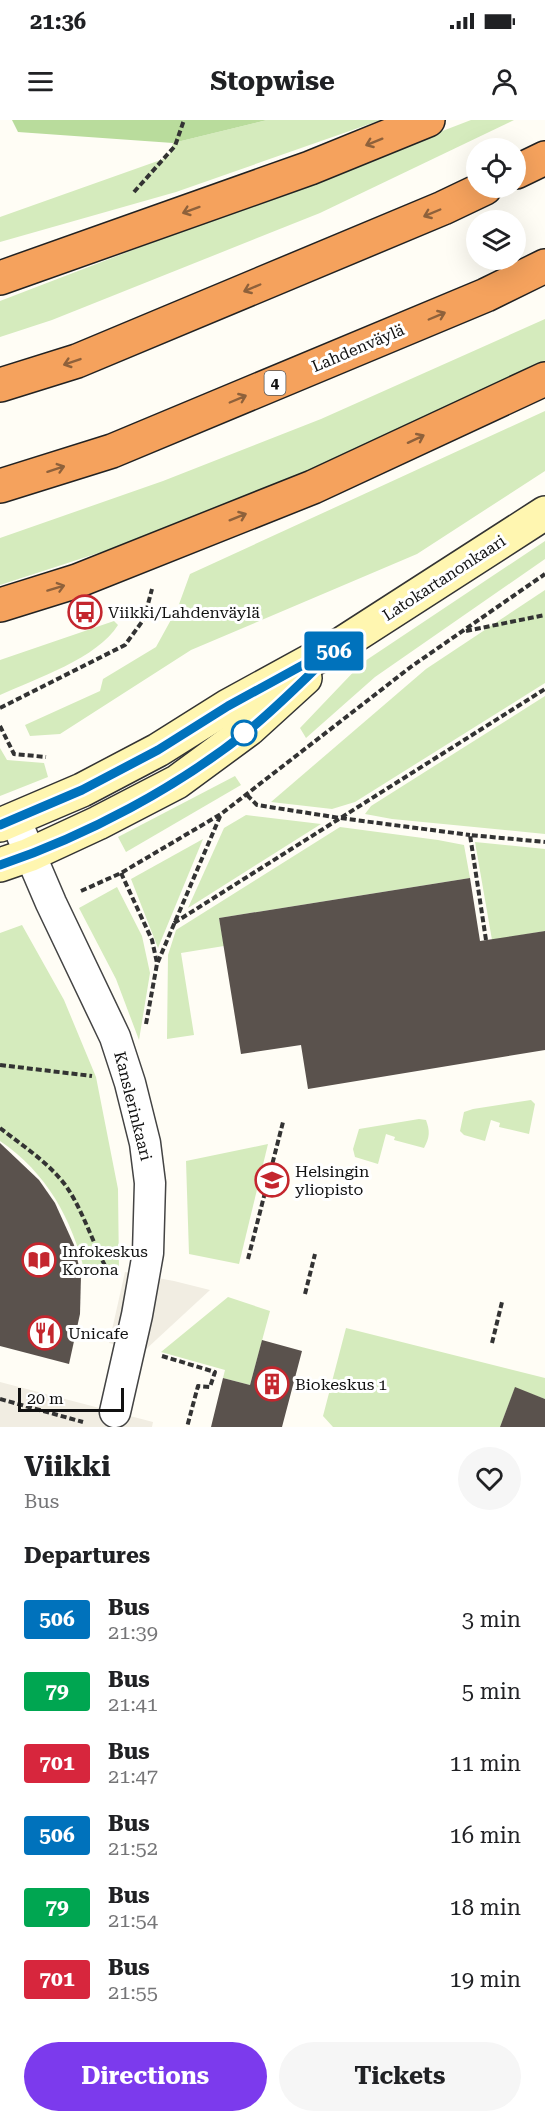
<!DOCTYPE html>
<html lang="en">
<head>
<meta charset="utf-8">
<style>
	body { margin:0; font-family:"Roboto Serif",serif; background:#f6f6f6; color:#202124; height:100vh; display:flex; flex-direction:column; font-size:22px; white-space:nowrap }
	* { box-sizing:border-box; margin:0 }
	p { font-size:20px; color:#757577 }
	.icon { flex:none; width:33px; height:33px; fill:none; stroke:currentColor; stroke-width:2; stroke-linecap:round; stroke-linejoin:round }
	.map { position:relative; height:1307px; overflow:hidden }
	.side { display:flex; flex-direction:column; background:#fff; flex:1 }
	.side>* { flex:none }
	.badge { padding:0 12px; border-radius:4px; font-size:21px; line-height:39px }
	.buttons { position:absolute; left:466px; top:18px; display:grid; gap:12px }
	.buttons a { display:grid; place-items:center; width:60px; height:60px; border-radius:50%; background:#fff; box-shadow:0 6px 24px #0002; font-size:30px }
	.scale { position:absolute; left:18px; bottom:15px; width:106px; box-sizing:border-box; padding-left:6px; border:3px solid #111; border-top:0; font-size:16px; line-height:21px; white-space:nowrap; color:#111; -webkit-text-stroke:4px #fff; paint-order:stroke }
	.map>.badge { position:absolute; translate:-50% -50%; box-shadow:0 0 0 3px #fff }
	h2 { padding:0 24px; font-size:22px; line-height:54px }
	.round { display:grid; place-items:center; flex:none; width:63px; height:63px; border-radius:32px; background:#f6f6f6 }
	.summary { display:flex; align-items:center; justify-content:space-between; height:102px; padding:0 24px }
	h1 { font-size:28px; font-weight:700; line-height:45px }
	.primary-button { display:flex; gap:12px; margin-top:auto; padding:12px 24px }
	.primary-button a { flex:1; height:69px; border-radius:36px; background:#7c3aed; color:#fff; font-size:24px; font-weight:700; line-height:69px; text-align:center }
	.primary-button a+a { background:#f6f6f6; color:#202124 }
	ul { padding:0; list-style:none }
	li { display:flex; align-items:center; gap:18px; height:72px; padding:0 24px }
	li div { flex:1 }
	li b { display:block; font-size:22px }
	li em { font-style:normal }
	li .badge { min-width:66px; font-weight:700; text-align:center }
	.status { display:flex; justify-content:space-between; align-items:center; height:42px; padding:0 30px; background:#fff; direction:ltr }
	.status svg { height:16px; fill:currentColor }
	header { display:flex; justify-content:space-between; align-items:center; height:78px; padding:0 24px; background:#fff; font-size:27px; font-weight:700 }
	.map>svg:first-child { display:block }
	.green { fill:#d5ebbd }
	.forest { fill:#b9dc9c }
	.plaza { fill:#f1ede2 }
	.building { fill:#5a524d }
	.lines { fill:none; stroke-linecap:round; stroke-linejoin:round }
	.street-casing { stroke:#444; stroke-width:33 }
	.secondary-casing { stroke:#333; stroke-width:36 }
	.highway-casing { stroke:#222; stroke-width:36 }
	.path { stroke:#333; stroke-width:4; stroke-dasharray:6 3; stroke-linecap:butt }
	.street { stroke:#fff; stroke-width:30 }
	.secondary { stroke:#fff6b0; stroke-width:33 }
	.highway { stroke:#f5a25d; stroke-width:33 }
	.oneway { stroke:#8e613b }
	.line-casing { stroke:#fff; stroke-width:14 }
	.line { stroke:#0072bc; stroke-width:9 }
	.stop-dot { fill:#fff; stroke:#0072bc; stroke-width:3 }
	.labels { text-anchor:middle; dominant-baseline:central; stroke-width:6; stroke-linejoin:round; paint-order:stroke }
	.shield { fill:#fff; stroke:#585858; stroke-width:1.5 }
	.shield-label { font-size:15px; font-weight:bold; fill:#111 }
	.street-label { font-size:16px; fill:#111; stroke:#fff }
	.poi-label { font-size:16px; fill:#111; stroke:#fff; text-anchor:start }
</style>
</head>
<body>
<div class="status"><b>21:36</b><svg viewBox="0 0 49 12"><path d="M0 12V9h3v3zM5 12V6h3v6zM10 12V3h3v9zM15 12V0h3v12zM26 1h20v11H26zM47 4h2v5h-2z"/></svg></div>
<header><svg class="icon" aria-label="menu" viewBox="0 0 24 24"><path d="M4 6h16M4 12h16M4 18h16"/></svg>Stopwise<svg class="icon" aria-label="person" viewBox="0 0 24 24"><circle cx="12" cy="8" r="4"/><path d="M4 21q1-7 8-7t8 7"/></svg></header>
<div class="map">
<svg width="545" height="1307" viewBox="0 0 545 1307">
	<rect width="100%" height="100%" fill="#fffdf5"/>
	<g class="green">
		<polygon points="267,0 381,0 176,72 0,122 0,97 169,37 173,23"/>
		<polygon points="471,0 514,0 320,93 52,200 0,217 0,181"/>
		<polygon points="545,199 545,249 290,360 126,424 0,465 0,418 163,361 321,299"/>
		<polygon points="545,291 545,351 417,434 191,530 60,614 30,616 25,605 100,571 103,559 156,527 178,487 190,454"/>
		<polygon points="545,421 545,439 375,557 306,618 300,608 362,543"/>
		<polygon points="545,470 545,563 355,682 332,689 271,682 426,549"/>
		<path d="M114,501L118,505C98,538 35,559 0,575V540Z"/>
		<polygon points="545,576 545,714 392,699 365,694 371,686"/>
		<polygon points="0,628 7,640 44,643 48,657 0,676"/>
		<polygon points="235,656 241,665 126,732 118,717"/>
		<polygon points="246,695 321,704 188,788 224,708"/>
		<polygon points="340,707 438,720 464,725 470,758 219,798 224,826 181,833 194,915 167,919 168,835 176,810"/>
		<polygon points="203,719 158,828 131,759"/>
		<polygon points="475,722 545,729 545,811 492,820"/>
		<polygon points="117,767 142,816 150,853 139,920 116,859 79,788"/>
		<path d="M22,805L64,880L96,957L118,1069L119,1152L85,1153C72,1099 47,1053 0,1021V813Z"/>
		<polygon points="531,980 535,984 529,1014 499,1007 500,1003 491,1000 485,1021 464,1015 460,1011 464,992 473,989"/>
		<path d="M419,999L426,1000C430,1011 430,1017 424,1028L394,1020L395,1017L386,1014L378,1044L355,1037L353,1029L359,1009Z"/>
		<polygon points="268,1024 239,1144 189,1134 186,1041"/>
		<polygon points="228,1177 270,1191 250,1265 223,1258 225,1250 161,1232"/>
		<polygon points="346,1208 545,1258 545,1279 515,1268 500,1307 333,1307 323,1296"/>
	</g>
	<polygon class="forest" points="12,0 267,0 173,23 18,12"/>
	<g class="plaza">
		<polygon points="125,1152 174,1161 210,1170 144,1231 109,1223"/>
		<polygon points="0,1262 153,1302 152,1307 0,1307"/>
	</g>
	<g class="building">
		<polygon points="470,758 480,821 545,811 545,930 308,969 301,925 241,934 219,798"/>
		<polygon points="0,1023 39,1060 55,1083 74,1125 81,1155 80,1194 69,1244 0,1226"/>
		<polygon points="262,1220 302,1231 282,1307 211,1307 223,1258 250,1265"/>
		<polygon points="515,1267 545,1279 545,1307 500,1307"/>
	</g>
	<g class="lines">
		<g class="street-casing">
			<polyline id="street" points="15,699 51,783 115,917 130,963 145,1023 150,1063 148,1133 137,1195 115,1292"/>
		</g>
		<g class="secondary-casing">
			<g id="secondary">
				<polyline points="0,705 82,670 158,630 228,586 343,523 545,393"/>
				<polyline points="0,745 29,735 98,703 177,662 249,609 305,558"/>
			</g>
		</g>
		<g class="highway-casing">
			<g id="highway">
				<polyline points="516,52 545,38"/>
				<polyline points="0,158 310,48 428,0"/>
				<polyline points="0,265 77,241 443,88 485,68"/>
				<polyline points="0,366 112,331 486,175 545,146"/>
				<polyline points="0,485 77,461 313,367 545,259"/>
			</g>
		</g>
		<g class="path">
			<polyline points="134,72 175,26 184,0"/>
			<polyline points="466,511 545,495"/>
			<polyline points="0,588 125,525 144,499 152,469"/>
			<polyline points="0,606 14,634 46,637"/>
			<polyline points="247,675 257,685 340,698 470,715"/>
			<polyline points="121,753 152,820 157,843"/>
			<polyline points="81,771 121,753 221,694 412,546 545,454"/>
			<polyline points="174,803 545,569"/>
			<polyline points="486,820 470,715 545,722"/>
			<polyline points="146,904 157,844 221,694"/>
			<polyline points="0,945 92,956"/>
			<path d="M0,1008C23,1026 48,1042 66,1066C84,1092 93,1125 109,1153"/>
			<polyline points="248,1139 283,1002"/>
			<polyline points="305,1174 315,1134"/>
			<polyline points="492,1223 502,1182"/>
			<polyline points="162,1236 215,1252 210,1267 198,1266 187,1307"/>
			<polyline points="0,1279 83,1302"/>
		</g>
		<use href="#street" class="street"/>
		<use href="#secondary" class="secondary"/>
		<use href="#highway" class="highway"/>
	</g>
	<defs><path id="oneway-shaft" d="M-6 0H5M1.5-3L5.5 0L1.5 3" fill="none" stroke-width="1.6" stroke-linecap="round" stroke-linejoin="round" transform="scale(1.5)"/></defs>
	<g class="oneway">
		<use href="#oneway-shaft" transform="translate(374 22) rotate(158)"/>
		<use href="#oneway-shaft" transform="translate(191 90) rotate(160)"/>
		<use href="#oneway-shaft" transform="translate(432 93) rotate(157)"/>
		<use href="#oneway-shaft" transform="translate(252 168) rotate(157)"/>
		<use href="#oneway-shaft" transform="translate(437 196) rotate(-23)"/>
		<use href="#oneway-shaft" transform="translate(72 242) rotate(161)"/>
		<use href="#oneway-shaft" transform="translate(238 279) rotate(-23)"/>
		<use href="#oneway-shaft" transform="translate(416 319) rotate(-25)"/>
		<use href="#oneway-shaft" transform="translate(56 349) rotate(-18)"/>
		<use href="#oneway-shaft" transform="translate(238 397) rotate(-22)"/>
		<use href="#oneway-shaft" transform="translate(56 468) rotate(-17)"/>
	</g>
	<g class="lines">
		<g class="line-casing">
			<path id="line" d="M0,705L82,670L158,630L228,586L343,523C312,551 282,583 249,610C178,667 86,716 0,745"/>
		</g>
		<use href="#line" class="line"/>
	</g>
	<defs>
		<g id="bus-ring" transform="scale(1.725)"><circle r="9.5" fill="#fff" stroke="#c4262e" stroke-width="1.5"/><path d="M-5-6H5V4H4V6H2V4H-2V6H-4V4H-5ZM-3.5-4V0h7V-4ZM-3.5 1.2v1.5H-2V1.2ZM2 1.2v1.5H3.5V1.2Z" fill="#c4262e"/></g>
		<g id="university-ring" transform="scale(1.725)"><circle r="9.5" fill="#fff" stroke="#c4262e" stroke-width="1.5"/><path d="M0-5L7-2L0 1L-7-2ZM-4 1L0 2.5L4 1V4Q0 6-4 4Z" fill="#c4262e"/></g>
		<g id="library-ring" transform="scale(1.725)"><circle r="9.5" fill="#fff" stroke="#c4262e" stroke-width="1.5"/><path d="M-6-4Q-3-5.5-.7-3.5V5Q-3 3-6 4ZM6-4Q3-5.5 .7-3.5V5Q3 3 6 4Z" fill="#c4262e"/></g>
		<g id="restaurant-ring" transform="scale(1.725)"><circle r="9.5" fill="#fff" stroke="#c4262e" stroke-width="1.5"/><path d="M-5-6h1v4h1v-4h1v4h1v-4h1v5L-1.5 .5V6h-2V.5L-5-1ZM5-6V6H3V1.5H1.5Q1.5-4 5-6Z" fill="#c4262e"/></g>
		<g id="building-ring" transform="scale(1.725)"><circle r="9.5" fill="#fff" stroke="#c4262e" stroke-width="1.5"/><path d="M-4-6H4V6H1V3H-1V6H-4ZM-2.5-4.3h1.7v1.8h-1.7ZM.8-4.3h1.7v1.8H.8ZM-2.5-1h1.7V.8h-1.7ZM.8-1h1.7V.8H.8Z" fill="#c4262e"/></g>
	</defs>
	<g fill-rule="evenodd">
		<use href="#bus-ring" x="85" y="492"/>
		<use href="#university-ring" x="272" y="1060"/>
		<use href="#library-ring" x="39" y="1140"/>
		<use href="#restaurant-ring" x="45" y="1213"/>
		<use href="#building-ring" x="272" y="1264"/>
	</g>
	<circle class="stop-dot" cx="244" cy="613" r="12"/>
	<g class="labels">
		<rect class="shield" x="264.5" y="251" width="21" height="24" rx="4.5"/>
		<g class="shield-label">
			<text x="275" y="263">4</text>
		</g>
		<g class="street-label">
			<text transform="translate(358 228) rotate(-23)">Lahdenväylä</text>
			<text transform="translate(444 458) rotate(-33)">Latokartanonkaari</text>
			<text transform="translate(133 986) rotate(76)">Kanslerinkaari</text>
		</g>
		<g class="poi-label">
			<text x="108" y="492">Viikki/Lahdenväylä</text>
			<text x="295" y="1051">Helsingin<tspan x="295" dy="18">yliopisto</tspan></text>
			<text x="62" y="1131">Infokeskus<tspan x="62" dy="18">Korona</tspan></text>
			<text x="68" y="1213">Unicafe</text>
			<text x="295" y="1264">Biokeskus 1</text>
		</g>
	</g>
</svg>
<div class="buttons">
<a><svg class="icon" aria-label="locate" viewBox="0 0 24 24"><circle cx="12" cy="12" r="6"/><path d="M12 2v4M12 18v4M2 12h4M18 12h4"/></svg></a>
<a><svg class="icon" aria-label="layers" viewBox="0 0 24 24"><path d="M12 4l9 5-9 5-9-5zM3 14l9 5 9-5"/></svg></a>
</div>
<div class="scale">20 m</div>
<b class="badge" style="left:334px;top:531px;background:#0072bc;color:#fff">506</b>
</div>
<section class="side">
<div class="summary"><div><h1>Viikki</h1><p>Bus</p></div><a class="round"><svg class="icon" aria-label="heart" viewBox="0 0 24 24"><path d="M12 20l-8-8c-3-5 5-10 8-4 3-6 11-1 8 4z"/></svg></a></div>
<h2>Departures</h2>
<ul>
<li><span class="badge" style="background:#0072bc;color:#fff">506</span><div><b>Bus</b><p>21:39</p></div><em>3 min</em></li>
<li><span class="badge" style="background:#00a651;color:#fff">79</span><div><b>Bus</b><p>21:41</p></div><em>5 min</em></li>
<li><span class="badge" style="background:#d7263d;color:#fff">701</span><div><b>Bus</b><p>21:47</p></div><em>11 min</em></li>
<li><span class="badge" style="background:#0072bc;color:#fff">506</span><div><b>Bus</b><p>21:52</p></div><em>16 min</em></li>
<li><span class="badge" style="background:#00a651;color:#fff">79</span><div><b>Bus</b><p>21:54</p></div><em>18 min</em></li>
<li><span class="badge" style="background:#d7263d;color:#fff">701</span><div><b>Bus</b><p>21:55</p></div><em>19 min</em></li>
</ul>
<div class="primary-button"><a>Directions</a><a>Tickets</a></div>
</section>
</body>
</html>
